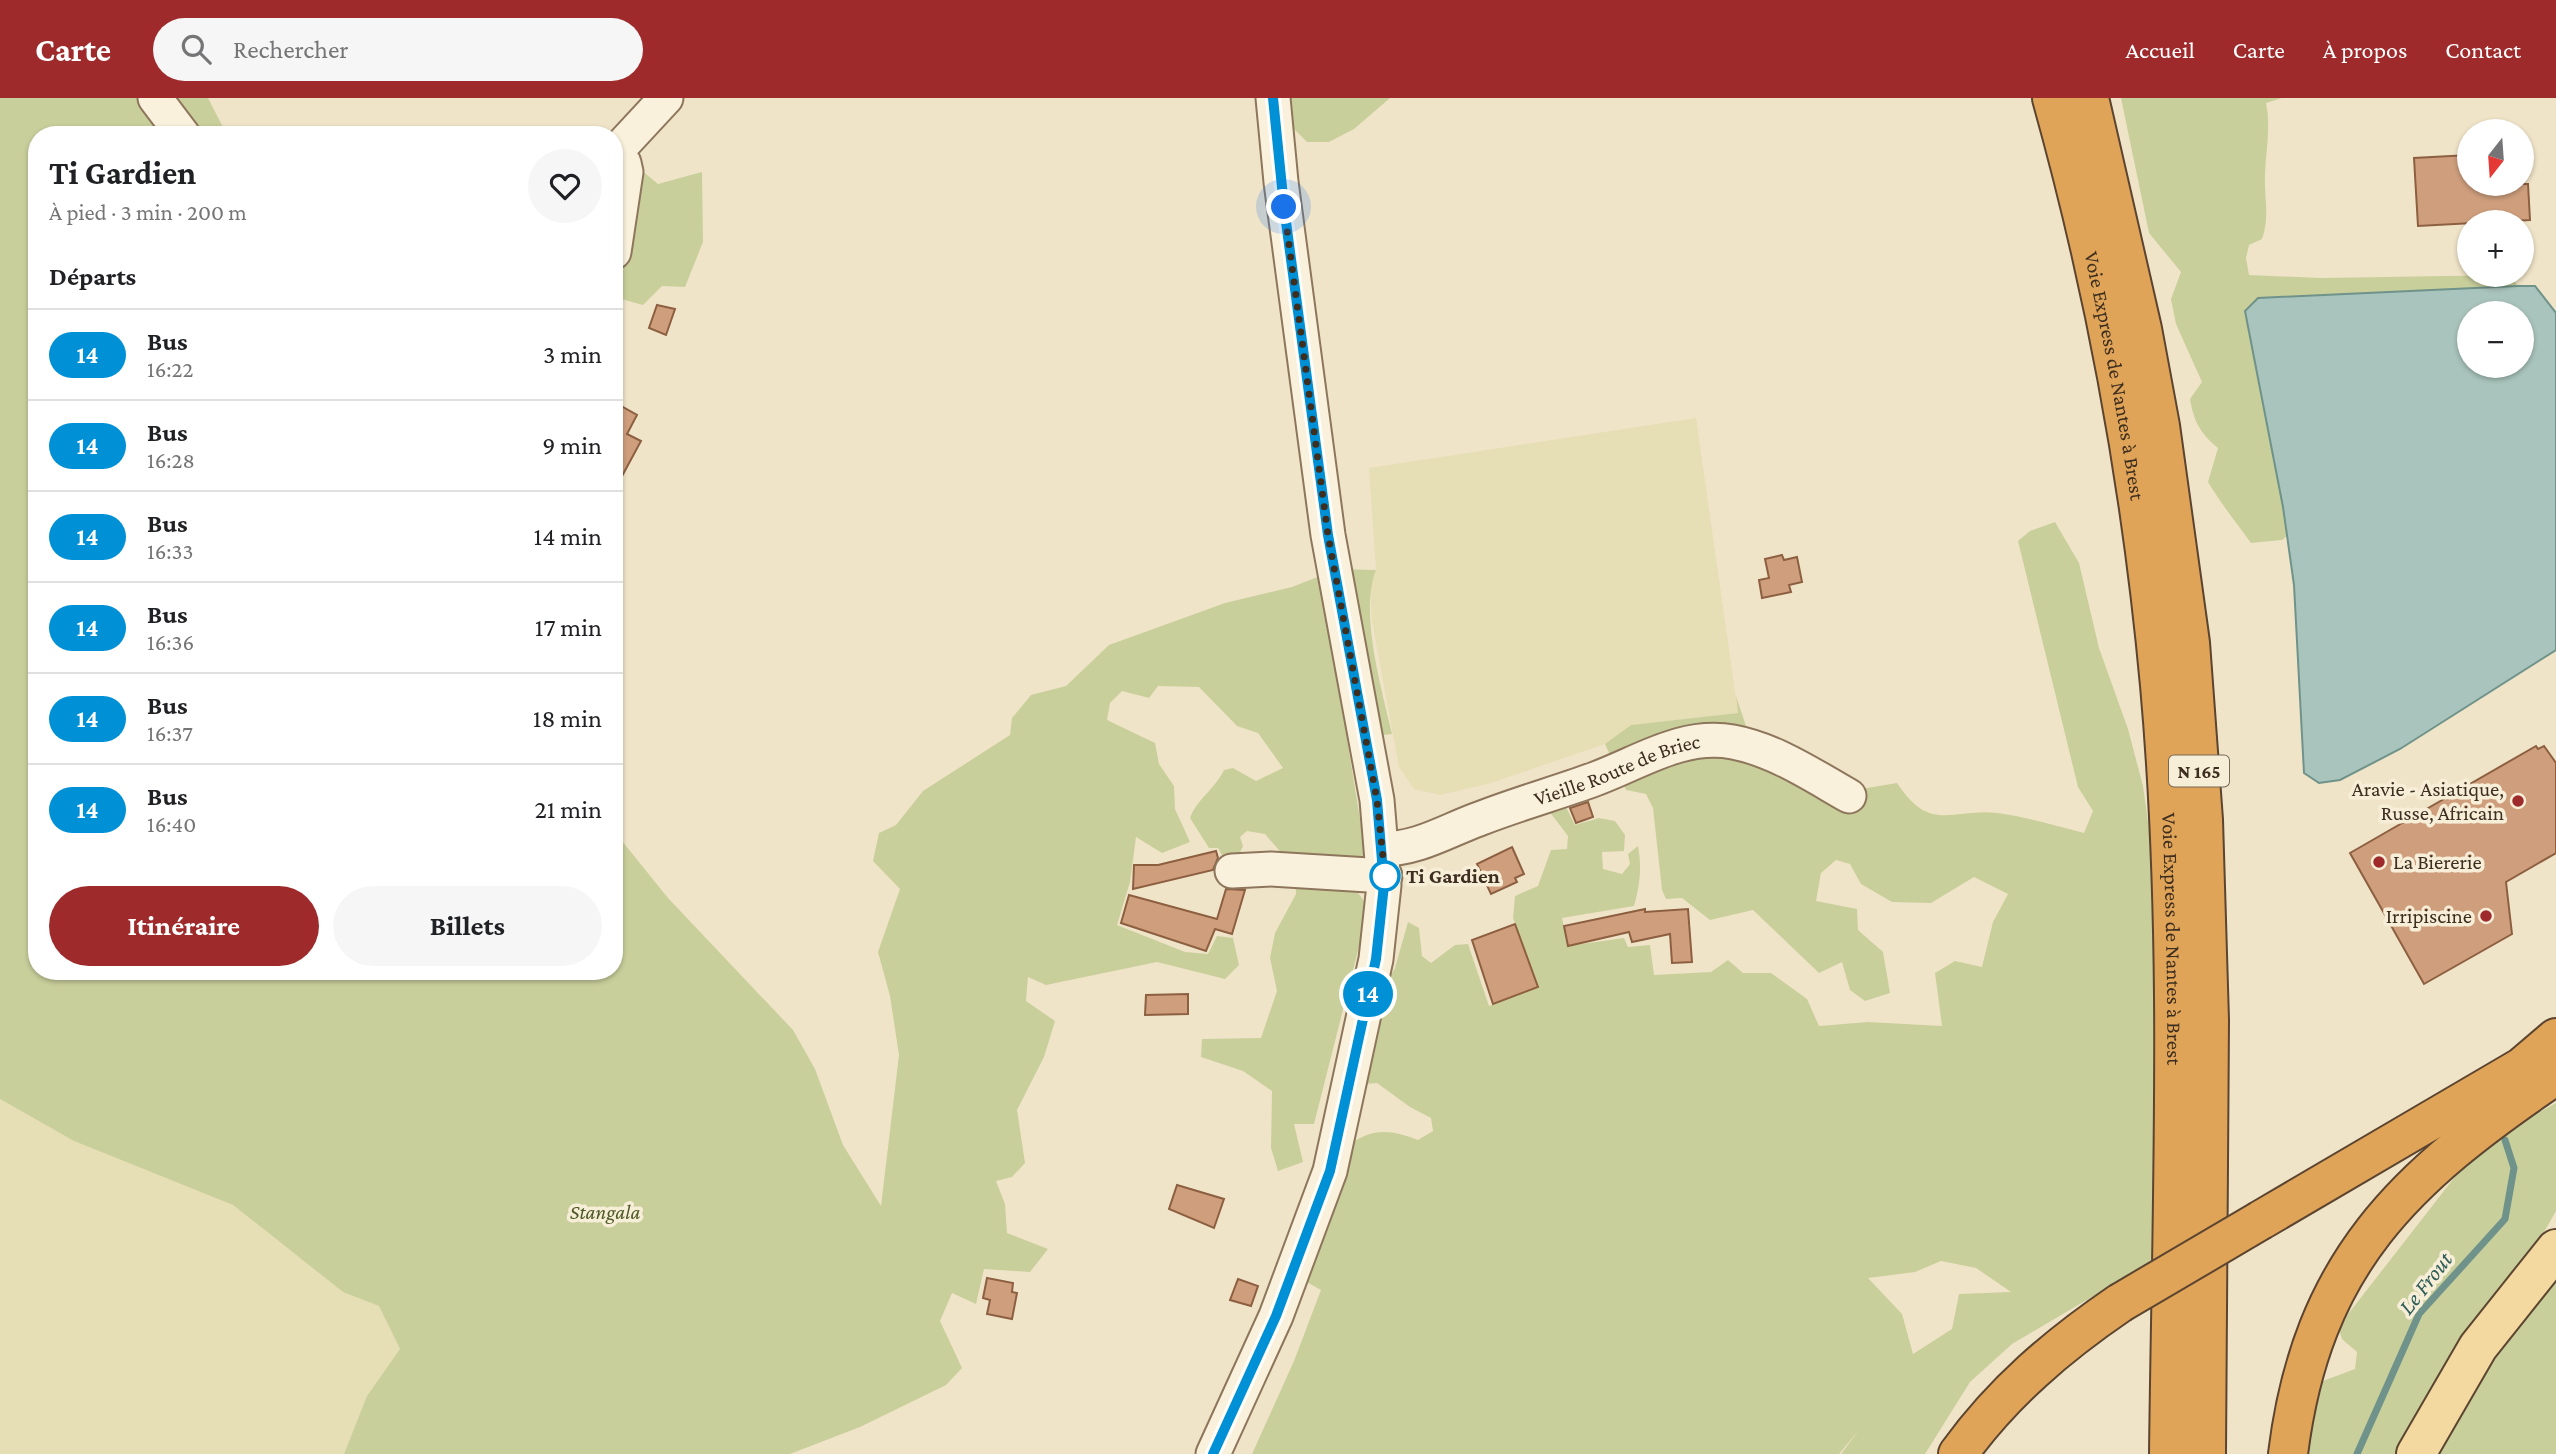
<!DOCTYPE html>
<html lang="fr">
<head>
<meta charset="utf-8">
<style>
	body { margin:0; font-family:"Crimson Pro",serif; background:#f6f6f6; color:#202124; height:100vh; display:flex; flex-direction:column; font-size:26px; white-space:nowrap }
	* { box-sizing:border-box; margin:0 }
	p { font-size:23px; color:#757577 }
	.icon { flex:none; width:38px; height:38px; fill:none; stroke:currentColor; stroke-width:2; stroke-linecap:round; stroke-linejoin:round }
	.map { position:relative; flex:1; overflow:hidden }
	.drawer { position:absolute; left:28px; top:28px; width:595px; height:854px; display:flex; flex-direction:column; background:#fff; border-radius:28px; box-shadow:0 2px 5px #0004 }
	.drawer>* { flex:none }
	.badge { padding:0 14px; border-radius:23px; font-size:24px; line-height:46px }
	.needle { width:46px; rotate:197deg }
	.buttons { position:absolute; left:2457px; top:21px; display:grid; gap:14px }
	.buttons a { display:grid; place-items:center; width:77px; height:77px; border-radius:50%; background:#fff; box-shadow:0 2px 5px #0004; font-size:35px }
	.you { position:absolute; width:35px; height:35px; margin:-18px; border:5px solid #fff; border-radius:50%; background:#1a73e8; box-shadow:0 0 0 10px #1a73e833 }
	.map>.badge { position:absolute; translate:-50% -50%; box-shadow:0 0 0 4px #fff }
	h2 { padding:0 21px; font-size:26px; line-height:63px }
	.round { display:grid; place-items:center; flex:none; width:74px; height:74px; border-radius:37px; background:#f6f6f6 }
	.headline { display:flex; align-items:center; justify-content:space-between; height:119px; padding:0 21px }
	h1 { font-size:33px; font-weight:700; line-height:52px }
	.cta { display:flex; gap:14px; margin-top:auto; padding:14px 21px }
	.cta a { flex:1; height:80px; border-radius:42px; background:#9e2a2b; color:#fff; font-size:28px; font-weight:700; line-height:80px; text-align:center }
	.cta a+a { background:#f6f6f6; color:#202124 }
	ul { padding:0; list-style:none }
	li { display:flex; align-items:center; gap:21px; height:91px; padding:0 21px; border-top:2px solid #e0e0e0 }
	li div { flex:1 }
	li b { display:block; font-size:26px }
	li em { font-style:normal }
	li .badge { min-width:77px; font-weight:700; text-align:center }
	header { display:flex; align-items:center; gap:42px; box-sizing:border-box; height:98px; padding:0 35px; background:#9e2a2b; color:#fff }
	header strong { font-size:33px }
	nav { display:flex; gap:38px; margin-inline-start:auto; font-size:24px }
	.search { width:490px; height:63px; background:#f6f6f6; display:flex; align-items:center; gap:18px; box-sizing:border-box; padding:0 24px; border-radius:38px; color:#757577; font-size:26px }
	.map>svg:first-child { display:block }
	.farmland { fill:#e6deb5 }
	.green { fill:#c9cf9b; fill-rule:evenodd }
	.water { fill:#a9c4bc; stroke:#6f938a; stroke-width:2; fill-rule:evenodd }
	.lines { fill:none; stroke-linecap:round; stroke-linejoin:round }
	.stream { stroke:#6f938a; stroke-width:7 }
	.building { fill:#cf9f7d; stroke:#8d5f41; stroke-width:2 }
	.minor-casing { stroke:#8d765c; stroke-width:37 }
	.major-casing { stroke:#5b4430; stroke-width:42 }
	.highway-casing { stroke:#5b4430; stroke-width:42 }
	.minor { stroke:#faf1dc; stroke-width:33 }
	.major { stroke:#f3d9a0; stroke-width:38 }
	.highway { stroke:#e0a458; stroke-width:38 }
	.highway-bridge-casing { stroke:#5b4430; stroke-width:42; stroke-linecap:butt }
	.highway-bridge { stroke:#e0a458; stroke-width:38 }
	.line-casing { stroke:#fff; stroke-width:16 }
	.line { stroke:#0090d6; stroke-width:10 }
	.walk { stroke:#3d2e20; stroke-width:7; stroke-dasharray:0 12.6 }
	.poi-dot { fill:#9e2a2b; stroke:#f7eed8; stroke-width:2.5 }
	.stop-dot { fill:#fff; stroke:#0090d6; stroke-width:3.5 }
	.labels { text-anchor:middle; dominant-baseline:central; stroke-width:7; stroke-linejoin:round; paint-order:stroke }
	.shield { fill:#f7eed8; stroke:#756857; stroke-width:2 }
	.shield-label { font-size:19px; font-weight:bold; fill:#3d2e20 }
	.street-label { font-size:21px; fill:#3d2e20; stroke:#f7eed8 }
	.poi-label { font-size:21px; fill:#3d2e20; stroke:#f7eed8; text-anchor:end }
	.stop-label { font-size:21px; font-weight:bold; fill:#3d2e20; stroke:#f7eed8; text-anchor:start }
	.park-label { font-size:21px; font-style:italic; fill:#4d5a26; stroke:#f7eed8 }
	.water-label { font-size:23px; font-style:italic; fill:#2f5d5a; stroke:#f7eed8 }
</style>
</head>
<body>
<header>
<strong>Carte</strong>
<div class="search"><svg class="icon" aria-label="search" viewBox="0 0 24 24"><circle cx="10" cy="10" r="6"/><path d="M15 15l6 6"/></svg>Rechercher</div>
<nav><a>Accueil</a><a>Carte</a><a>À propos</a><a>Contact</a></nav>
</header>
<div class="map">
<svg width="2556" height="1356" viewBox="0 0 2556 1356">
	<rect width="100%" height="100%" fill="#f0e4c8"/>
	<g class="farmland">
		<polygon points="1696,320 1738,615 1631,627 1605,646 1491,685 1440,697 1414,691 1399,669 1372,523 1370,488 1376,472 1369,370"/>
		<polygon points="0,1001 74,1043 233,1107 343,1194 379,1208 400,1251 367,1298 344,1356 0,1356"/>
	</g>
	<g class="green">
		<path d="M0,0H208L227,37H37V873H614V733L668,800L793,932L815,971L843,1047L881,1108L899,957L890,898L878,854L900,791L873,763L879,735L896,727L923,693L1010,637L1012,620L1031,597L1066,588L1109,547L1225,505L1292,489L1338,471L1376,472C1359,514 1382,592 1392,636L1347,641L1366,758L1355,763L1356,792L1364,803L1365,825L1314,1026H1294L1303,1064L1278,1073L1271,1050L1272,993L1243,973L1201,959L1202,941L1261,940L1277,893L1270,860L1275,835L1296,796L1295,771L1265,736L1247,733L1240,739L1243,748L1239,757L1223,759L1218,750H1209L1190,720C1197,701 1214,692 1224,672L1233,670L1256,683L1283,670L1258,635L1237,628L1199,589L1158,588L1149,600L1122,593L1110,605L1107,622L1155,645L1159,666L1174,688L1175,711L1190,744L1162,755L1136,739L1130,784L1117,827L1185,854L1208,856L1217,838L1233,840L1239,867L1225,881L1157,864L1046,887L1028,879L1026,903L1055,923L1044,959L1017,1012L1025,1065L1012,1079L996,1083L1005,1106L1007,1135L1048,1151L1030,1174L984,1171L976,1206L952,1195L940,1223L962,1270L946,1287L860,1329L790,1356H344L367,1298L400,1251L379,1208L343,1194L233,1107L74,1043L0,1001Z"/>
		<polygon points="1281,0 1390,0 1354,31 1329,44 1307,44 1286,23"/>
		<path d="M2121,0H2282L2266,5C2271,29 2266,51 2265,76C2264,99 2270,119 2262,141L2249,147L2246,160L2249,177L2321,180L2510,177L2518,188L2258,200L2245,213L2283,409L2287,438L2282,442L2251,445C2236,424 2221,406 2208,384L2218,350C2200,335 2194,324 2190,301L2202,284L2176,226L2171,201L2181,174L2149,135Z"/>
		<polygon points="635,67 658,86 702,74 703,144 685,189 662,188 643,207 614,199 619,143"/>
		<path d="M2055,424L2079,465L2099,550L2128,631L2143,688L2149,731L2155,801L2157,939L2151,1164L2012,1246L1970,1284L1925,1356H1841L1859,1332L1839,1356H1252L1294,1263L1321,1192L1305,1183L1353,1044C1376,1029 1395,1033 1418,1042L1433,1033L1431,1020L1410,1009L1377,985L1364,986L1382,893L1395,870L1408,824L1419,830L1422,858L1431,865L1455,847L1468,846L1489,908L1538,887L1513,820L1515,798L1538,788L1551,752L1567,751L1568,738L1549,713L1563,703L1575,727L1599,720L1615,723L1625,737L1624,753L1602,754L1603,771L1622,776L1630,766L1628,756L1638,748C1642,770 1640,786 1634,808L1562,820L1568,848L1624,840L1628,849L1650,847L1654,877L1711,874L1728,862L1743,875H1771L1807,901L1819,928L1868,924L1942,928L1935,875L1955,863L1982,869L1993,824L2008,796L1974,779L1931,805L1892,804L1861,786L1850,766L1836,762L1821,775L1816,803L1857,811L1858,832L1883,854L1890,895L1865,903L1850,892L1842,864L1819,875L1753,812L1710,822L1682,800L1666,801L1662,792L1653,710L1646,696L1626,692L1605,646L1631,627L1738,615L1736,598L1756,658L1837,695L1897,685C1931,736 1951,710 1998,715C2027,719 2056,728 2084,735L2093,713L2078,689L2018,443L2030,433ZM1941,1163L1976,1170L2011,1194L1959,1196L1952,1231L1913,1256L1902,1216L1868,1180L1915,1174Z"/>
		<polygon points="2556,1005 2556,1113 2540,1141 2556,1154 2556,1356 2296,1356 2312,1287 2355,1271 2357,1254 2342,1241 2338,1229 2461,1071 2508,1031"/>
	</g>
	<path class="water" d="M2518,188H2535L2556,215V552L2400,651L2340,682L2319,685L2304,675L2294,487L2283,409L2245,213L2258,200ZM2469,215H2522V268H2469Z"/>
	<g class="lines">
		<polyline class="stream" points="2357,1356 2419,1216 2505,1121 2514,1070 2505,1042"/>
	</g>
	<g class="building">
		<polygon points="2469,57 2469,86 2528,86 2530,122 2418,128 2414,60"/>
		<polygon points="657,207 675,211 666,237 649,230"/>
		<polygon points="614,304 637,317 627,336 641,343 614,393"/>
		<polygon points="1782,457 1784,462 1797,459 1802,484 1789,487 1791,494 1762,500 1759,482 1769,480 1765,461"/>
		<polygon points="2536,648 2538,651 2544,648 2556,665 2556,755 2506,784 2512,836 2424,886 2350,755"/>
		<polygon points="1588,704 1593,719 1576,725 1570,710"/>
		<polygon points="1512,749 1524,776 1515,780 1517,784 1491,796 1477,766"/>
		<polygon points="1216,753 1218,760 1213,772 1133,791 1134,767 1158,767"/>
		<polygon points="1226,791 1245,792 1232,836 1215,831 1206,853 1121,825 1129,797 1217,821"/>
		<polygon points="1645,811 1645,814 1688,811 1692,864 1672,865 1670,836 1632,844 1629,834 1568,848 1564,828"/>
		<polygon points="1515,826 1538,889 1493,906 1472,842"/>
		<polygon points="1188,896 1188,916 1145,917 1146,897"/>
		<polygon points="1177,1087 1224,1101 1214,1130 1169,1111"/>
		<polygon points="987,1180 1013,1185 1012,1194 1017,1195 1012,1221 987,1216 990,1202 983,1200"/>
		<polygon points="1238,1181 1258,1188 1251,1208 1230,1202"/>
	</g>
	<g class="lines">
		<g class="minor-casing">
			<g id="minor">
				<polyline points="155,0 183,37"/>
				<polyline points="614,56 666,0"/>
				<polyline points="614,154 626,74 624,65 614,56"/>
				<path id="s1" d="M1383,751C1418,751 1446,733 1479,721C1517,706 1557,695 1595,681C1641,664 1682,635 1733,644C1775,652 1812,677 1849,698"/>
				<polyline points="1232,773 1271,771 1385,778"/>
				<polyline points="1213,1356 1276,1218 1330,1073 1376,861 1384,787 1377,702 1328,437 1281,84 1273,0"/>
			</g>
		</g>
		<g class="major-casing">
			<polyline id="major" points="2416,1356 2478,1249 2556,1151"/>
		</g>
		<g class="highway-casing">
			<g id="highway">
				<path id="s2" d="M2052,0C2105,189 2142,391 2160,587C2183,842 2172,1100 2169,1356"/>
				<polyline points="2089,0 2142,231 2160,328 2190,545 2203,722 2209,922 2206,1356"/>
				<polyline points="2261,1122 2522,969 2556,940"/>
				<path d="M1958,1356C2003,1294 2057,1248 2120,1205"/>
				<path d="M2288,1356C2312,1164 2404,1080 2556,977"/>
			</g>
		</g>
		<use href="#minor" class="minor"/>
		<use href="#major" class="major"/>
		<use href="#highway" class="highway"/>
		<g class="highway-bridge-casing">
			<polyline id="highway-bridge" points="2120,1205 2261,1122"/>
		</g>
		<use href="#highway-bridge" class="highway-bridge"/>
	</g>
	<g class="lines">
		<g class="line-casing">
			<polyline id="line" points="1213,1356 1276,1218 1330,1073 1376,861 1384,787 1377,702 1328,437 1284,109 1273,0"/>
		</g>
		<use href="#line" class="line"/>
		<polyline class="walk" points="1284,109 1328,437 1377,702 1385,778"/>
	</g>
	<g class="poi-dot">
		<circle cx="2518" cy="703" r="7"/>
		<circle cx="2379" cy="764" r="7"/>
		<circle cx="2486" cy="818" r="7"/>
	</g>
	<circle class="stop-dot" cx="1385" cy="778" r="14"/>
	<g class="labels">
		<rect class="shield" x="2169" y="657.5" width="60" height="31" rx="5"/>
		<g class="shield-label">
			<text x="2199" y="673">N 165</text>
		</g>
		<g class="street-label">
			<text stroke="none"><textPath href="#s2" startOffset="285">Voie Express de Nantes à Brest</textPath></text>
			<text stroke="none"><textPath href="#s1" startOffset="248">Vieille Route de Briec</textPath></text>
			<text stroke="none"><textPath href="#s2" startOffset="852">Voie Express de Nantes à Brest</textPath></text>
		</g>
		<g class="poi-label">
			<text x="2504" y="691">Aravie - Asiatique,<tspan x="2504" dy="24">Russe, Africain</tspan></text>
			<text x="2393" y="764" text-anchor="start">La Biererie</text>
			<text x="2472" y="818">Irripiscine</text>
		</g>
		<g class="stop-label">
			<text x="1406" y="778">Ti Gardien</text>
		</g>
		<g class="park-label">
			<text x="605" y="1114">Stangala</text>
		</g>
		<g class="water-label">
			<text transform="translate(2425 1185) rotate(-52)">Le Frout</text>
		</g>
	</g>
</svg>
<div class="buttons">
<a><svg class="needle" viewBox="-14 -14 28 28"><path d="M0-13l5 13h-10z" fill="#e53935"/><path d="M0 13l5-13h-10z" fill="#757577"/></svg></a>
<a>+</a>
<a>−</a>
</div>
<div class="you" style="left:1284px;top:109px"></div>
<b class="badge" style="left:1368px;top:896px;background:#0090d6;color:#fff">14</b>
<section class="drawer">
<div class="headline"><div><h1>Ti Gardien</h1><p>À pied · 3 min · 200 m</p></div><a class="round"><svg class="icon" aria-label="heart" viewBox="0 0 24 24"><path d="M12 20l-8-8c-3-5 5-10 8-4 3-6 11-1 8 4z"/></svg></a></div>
<h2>Départs</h2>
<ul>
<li><span class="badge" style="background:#0090d6;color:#fff">14</span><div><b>Bus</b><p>16:22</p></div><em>3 min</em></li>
<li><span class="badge" style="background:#0090d6;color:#fff">14</span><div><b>Bus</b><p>16:28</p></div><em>9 min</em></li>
<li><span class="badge" style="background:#0090d6;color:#fff">14</span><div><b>Bus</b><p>16:33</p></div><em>14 min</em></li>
<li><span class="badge" style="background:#0090d6;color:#fff">14</span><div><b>Bus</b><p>16:36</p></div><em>17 min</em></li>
<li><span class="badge" style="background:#0090d6;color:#fff">14</span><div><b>Bus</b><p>16:37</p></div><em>18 min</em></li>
<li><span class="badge" style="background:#0090d6;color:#fff">14</span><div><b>Bus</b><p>16:40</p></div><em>21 min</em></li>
</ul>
<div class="cta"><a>Itinéraire</a><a>Billets</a></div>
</section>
</div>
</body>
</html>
